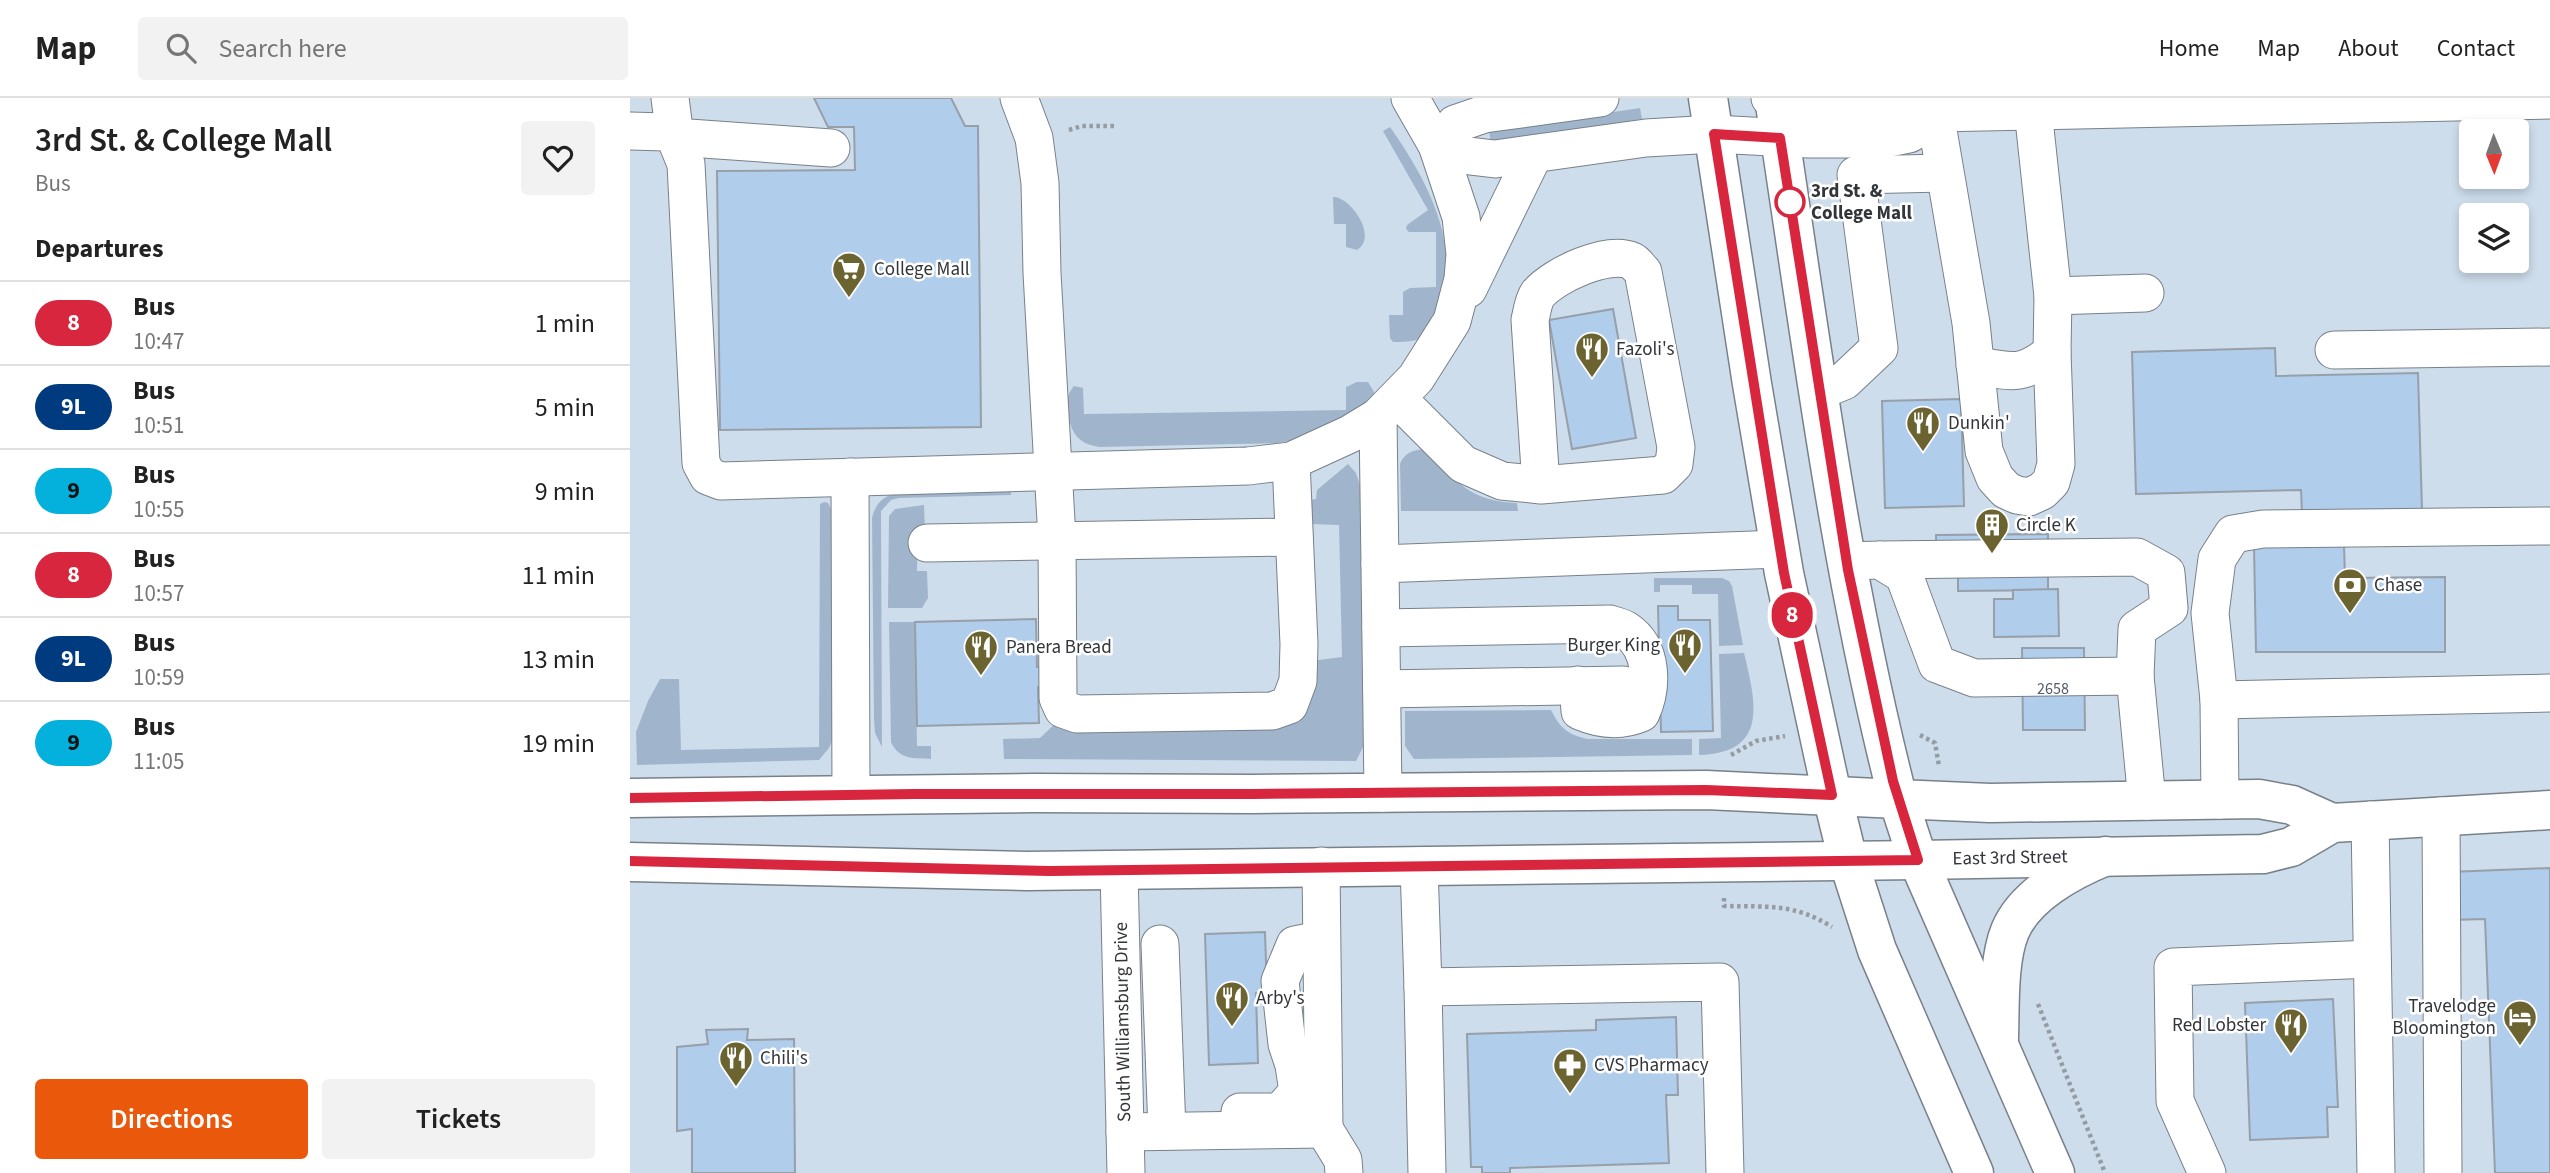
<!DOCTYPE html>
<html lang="en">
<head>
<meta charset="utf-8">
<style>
	body { margin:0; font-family:"Source Sans 3",sans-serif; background:#f2f2f2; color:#222; height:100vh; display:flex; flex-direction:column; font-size:26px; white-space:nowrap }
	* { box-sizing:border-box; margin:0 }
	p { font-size:23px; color:#767676 }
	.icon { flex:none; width:38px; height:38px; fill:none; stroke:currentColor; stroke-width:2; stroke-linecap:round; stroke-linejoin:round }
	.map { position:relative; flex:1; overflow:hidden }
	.details { display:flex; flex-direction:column; background:#fff; width:630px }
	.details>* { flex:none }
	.badge { padding:0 14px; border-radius:23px; font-size:24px; line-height:46px }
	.needle { width:46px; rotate:179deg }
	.tools { position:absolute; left:1829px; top:21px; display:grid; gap:14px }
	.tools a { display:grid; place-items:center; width:70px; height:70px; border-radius:7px; background:#fff; box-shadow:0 4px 10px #0003; font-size:35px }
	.map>.badge { position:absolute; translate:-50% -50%; box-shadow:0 0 0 4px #fff }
	h2 { padding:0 35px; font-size:26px; line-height:63px }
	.round { display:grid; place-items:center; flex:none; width:74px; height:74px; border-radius:7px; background:#f2f2f2 }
	.summary { display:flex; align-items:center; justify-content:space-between; height:119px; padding:0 35px }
	h1 { font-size:33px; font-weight:600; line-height:52px }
	.primary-button { display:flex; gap:14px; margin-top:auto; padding:14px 35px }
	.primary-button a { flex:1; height:80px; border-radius:7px; background:#ea580c; color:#fff; font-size:28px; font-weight:600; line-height:80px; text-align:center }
	.primary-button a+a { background:#f2f2f2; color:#222 }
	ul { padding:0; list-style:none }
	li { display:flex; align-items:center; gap:21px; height:84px; padding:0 35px; border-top:2px solid #e0e0e0 }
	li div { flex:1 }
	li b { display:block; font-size:26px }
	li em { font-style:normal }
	li .badge { min-width:77px; font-weight:700; text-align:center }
	header { display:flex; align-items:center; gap:42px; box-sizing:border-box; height:98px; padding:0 35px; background:#fff; border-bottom:2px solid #e0e0e0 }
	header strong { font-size:33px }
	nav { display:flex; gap:38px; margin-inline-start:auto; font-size:24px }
	.search { width:490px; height:63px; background:#f2f2f2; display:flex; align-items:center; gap:18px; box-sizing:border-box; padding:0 24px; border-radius:7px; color:#767676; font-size:26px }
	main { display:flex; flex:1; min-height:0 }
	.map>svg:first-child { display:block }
	.built { fill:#ceddec; fill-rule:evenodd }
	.green { fill:#a0b5cc }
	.building { fill:#b0cdec; stroke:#979fa9; stroke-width:2 }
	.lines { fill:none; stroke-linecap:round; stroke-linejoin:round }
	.minor-casing { stroke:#788089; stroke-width:39 }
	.major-casing { stroke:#788089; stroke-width:41 }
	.highway-casing { stroke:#788089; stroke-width:41 }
	.path { stroke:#949ba2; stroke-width:4.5; stroke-dasharray:3.5 3.5; stroke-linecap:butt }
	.minor { stroke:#fff; stroke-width:37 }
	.major { stroke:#fff; stroke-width:38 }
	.highway { stroke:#fff; stroke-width:38 }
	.line-casing { stroke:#fff; stroke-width:16 }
	.line { stroke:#d7263d; stroke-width:10 }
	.stop-dot { fill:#fff; stroke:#d7263d; stroke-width:3.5 }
	.labels { text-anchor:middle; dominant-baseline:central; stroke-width:5; stroke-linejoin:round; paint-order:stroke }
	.number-label { font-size:16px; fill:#525b66 }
	.stop-label { font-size:19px; font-weight:bold; fill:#323539; stroke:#fff; text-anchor:start }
	.poi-label { font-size:19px; fill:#323539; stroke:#fff; text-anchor:start }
	.street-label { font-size:19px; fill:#323539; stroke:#fff }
</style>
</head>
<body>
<header>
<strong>Map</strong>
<div class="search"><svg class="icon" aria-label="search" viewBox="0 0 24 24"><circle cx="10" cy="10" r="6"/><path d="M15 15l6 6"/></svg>Search here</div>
<nav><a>Home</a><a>Map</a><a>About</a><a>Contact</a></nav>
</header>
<main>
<section class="details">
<div class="summary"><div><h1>3rd St. &amp; College Mall</h1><p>Bus</p></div><a class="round"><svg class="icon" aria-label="heart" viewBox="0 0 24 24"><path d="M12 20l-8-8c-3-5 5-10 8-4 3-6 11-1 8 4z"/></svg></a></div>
<h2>Departures</h2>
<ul>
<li><span class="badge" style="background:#d7263d;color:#fff">8</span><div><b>Bus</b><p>10:47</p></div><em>1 min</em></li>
<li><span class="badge" style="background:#003b80;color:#fff">9L</span><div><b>Bus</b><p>10:51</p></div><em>5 min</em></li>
<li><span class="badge" style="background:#04b1dc;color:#111">9</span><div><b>Bus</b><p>10:55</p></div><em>9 min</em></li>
<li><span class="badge" style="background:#d7263d;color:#fff">8</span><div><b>Bus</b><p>10:57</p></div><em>11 min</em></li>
<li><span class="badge" style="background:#003b80;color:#fff">9L</span><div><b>Bus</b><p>10:59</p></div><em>13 min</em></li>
<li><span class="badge" style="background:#04b1dc;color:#111">9</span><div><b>Bus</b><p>11:05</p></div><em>19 min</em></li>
</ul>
<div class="primary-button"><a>Directions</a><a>Tickets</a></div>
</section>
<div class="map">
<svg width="1920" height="1075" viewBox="0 0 1920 1075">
	<rect width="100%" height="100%" fill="#dee7f1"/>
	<path class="built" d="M0,0H1920V1075H0ZM1841,33H1886V79H1841ZM1841,117H1886V163H1841Z"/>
	<g class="green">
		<polygon points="1010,10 1012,21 861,45 859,33"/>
		<path d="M760,29C796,80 836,152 806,214C793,241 795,244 763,244L760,240L759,217H773V194L780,190L806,189V134H779L776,131L777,127L798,112L753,33Z"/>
		<path d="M703,99C720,98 749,139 727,152L716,149V126H704Z"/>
		<path d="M727,284H738L744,294V303L681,338L649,345L470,349C446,346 439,332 438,309C437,301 438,295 444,288L453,290L454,316L716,312V289Z"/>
		<path d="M794,351C827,383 838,403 887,405L888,413H771L770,366C774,355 783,352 794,351Z"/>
		<polygon points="718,366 726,375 730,388 736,643 726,663 374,661 373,641 410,640 430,621 653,622 681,563 712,559 709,427 680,426 679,402 686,401 687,392"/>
		<path d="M381,391V397L269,400L261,402L251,413L252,649L245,635L244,622L242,420C246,404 253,399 268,394Z"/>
		<polygon points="194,404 198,405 203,415 203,640 199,650 189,662 7,667 6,634 18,603 30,581 49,581 51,652 189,649 190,410 190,406"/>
		<polygon points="294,407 295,433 288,434 287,473 297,473 298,500 292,510 258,510 259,418 265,411"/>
		<polygon points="1024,480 1092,480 1099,483 1102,488 1113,547 1089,548 1088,496 1062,496 1062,487 1030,487 1030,494 1024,494"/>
		<path d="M259,524H285L287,648H301V661C284,660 269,662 261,644Z"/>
		<path d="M1114,555C1126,605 1139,655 1069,657V641L1091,640L1089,556Z"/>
		<path d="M921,612C930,630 938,637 958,641H1062V657L784,661L775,648V613Z"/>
	</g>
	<g class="building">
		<polygon points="184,0 321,0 335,28 348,28 351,329 90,332 87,73 225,72 224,29 198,29"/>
		<polygon points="983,211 1006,340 942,351 919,222"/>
		<polygon points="1645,250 1646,278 1788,275 1792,412 1672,415 1671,392 1506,396 1502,254"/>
		<polygon points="1331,301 1334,408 1255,410 1252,303"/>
		<polygon points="1418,436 1418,492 1328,493 1328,477 1307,478 1306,437"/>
		<polygon points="1714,446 1715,480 1815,479 1815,554 1626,554 1624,448"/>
		<polygon points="1428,491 1429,538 1364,539 1364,501 1383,501 1383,492"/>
		<polygon points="1028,508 1048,508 1048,522 1080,522 1083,633 1031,634"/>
		<polygon points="406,521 407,569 416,569 416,589 408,589 409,625 287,628 285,524"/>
		<polygon points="1392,550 1454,550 1455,632 1393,632"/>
		<polygon points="1920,770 1920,1075 1865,1075 1855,821 1821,822 1819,774"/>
		<polygon points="635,834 637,895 626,895 628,965 579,967 575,836"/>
		<polygon points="1703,901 1708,1009 1697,1009 1698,1039 1620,1042 1615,905"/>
		<polygon points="1046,919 1048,997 1036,997 1039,1065 880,1070 880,1075 852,1075 852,1069 841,1069 837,936 966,932 966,922"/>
		<polygon points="118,931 117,942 164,941 165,1075 62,1075 62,1031 47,1033 47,949 78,946 76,932"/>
	</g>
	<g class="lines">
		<g class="minor-casing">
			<g id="minor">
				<polyline points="40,0 45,39 201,50"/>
				<polyline points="389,0 404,40 410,85 412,175 427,441 428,600 433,611 447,616 642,613 659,607 668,583 669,546 661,363"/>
				<polyline points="970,0 854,16 825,26 807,47 831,57 865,61 1016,40 1084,36 1179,41 1255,41 1279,36 1294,27 1305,15"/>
				<path d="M1140,0C1151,1 1162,4 1173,5C1221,9 1258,0 1305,15L1920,2"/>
				<polyline points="1305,15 1341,225 1354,353 1365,380 1376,392 1387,397 1399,399 1412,393 1421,384 1426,366 1422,254 1423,198 1403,12 1398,0"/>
				<polyline points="0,33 35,34 45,39 56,66 71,365 78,378 91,383 618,368 661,363 720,336 748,319 786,280 822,223 833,181 835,156 831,119 807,47 780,0"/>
				<polyline points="838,191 904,56"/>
				<polyline points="1423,198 1515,195"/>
				<polyline points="1704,252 1920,249"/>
				<path d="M1345,267C1380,274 1393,279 1422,254"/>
				<polyline points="1189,293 1214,283 1249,250 1226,77 1314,75"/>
				<path d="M767,300L833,366L872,383L911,387L1033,377L1044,366L1046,349L1013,174C1009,170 1006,165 1002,163C978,152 924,177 908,196C903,203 902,214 900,222L911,387"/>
				<polyline points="748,319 753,695"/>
				<polyline points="220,379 221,697"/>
				<polyline points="1920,428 1633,431 1603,436 1587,461 1580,515 1589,602 1920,595"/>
				<polyline points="297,445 664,439"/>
				<polyline points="1250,462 1507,459 1536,475 1539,510 1507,531 1505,578"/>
				<polyline points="1217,463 1250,462 1274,477 1307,566 1344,580 1505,578 1517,703"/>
				<polyline points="750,466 1150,451"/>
				<path d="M751,530L980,526C985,528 992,529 996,532C1023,550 1023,589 1011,615C990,624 971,622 950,613L948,587"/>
				<polyline points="752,591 993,587"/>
				<polyline points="1589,602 1590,702"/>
				<polyline points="1811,718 1813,1075"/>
				<polyline points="1740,722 1746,1075"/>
				<polyline points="789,768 793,889 1090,884 1095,1075"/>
				<polyline points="489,772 496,1075"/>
				<polyline points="530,846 537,1033"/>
				<polyline points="793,889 797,1075"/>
				<polyline points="610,1014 650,1014 668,994 664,967 657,946 650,883 665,847 691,842"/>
				<polyline points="694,1031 713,1062 714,1075"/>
				<polyline points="495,1034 694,1031 691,768"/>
				<polyline points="1577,1075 1545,1003 1543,869 1742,861"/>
			</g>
		</g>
		<g class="major-casing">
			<g id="major">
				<polyline points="1078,0 1122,286 1154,475 1202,697"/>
				<path d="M1144,0C1180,234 1209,471 1268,701L1360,705L1629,701L1662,707L1702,725"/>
				<polyline points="1288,762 1633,756 1661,749 1702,725 1920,712"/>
			</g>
		</g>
		<g class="highway-casing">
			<g id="highway">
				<polyline points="1202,697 1218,762 1247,852 1344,1075"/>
				<polyline points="0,700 404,695 623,696 1076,692 1268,701 1288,762 1425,1075"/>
				<polyline points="0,764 397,773 1288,762"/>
				<path d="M1369,940C1370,909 1368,862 1380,833C1395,797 1441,772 1476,758"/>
			</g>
		</g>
		<g class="path">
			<polyline points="439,32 452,28 487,28"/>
			<polyline points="1290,637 1305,645 1309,668"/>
			<polyline points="1101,657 1126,643 1155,638"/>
			<path d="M1094,800V808C1137,809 1164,805 1202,829"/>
			<polyline points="1408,906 1475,1075"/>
		</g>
		<use href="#minor" class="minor"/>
		<use href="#major" class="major"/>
		<use href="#highway" class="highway"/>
	</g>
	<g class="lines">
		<g class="line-casing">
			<polyline id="line" points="0,700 284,696 623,696 1076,692 1202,697 1154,475 1084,36 1150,40 1218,472 1263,683 1288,762 420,773 0,763"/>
		</g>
		<use href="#line" class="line"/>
	</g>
	<defs>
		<g id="supermarket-pin" transform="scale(1.75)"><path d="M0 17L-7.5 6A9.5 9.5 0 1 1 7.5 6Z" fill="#6b6430" stroke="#fff"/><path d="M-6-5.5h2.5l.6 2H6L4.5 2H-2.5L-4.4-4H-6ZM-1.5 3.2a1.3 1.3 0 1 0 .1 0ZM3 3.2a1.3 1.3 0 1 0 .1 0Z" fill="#fff"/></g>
		<g id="restaurant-pin" transform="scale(1.75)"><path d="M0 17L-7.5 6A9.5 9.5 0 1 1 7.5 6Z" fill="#6b6430" stroke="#fff"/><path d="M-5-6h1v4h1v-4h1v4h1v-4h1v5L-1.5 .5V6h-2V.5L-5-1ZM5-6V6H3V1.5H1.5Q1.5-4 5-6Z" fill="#fff"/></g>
		<g id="building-pin" transform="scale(1.75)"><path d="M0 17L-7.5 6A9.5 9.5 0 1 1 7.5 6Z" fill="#6b6430" stroke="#fff"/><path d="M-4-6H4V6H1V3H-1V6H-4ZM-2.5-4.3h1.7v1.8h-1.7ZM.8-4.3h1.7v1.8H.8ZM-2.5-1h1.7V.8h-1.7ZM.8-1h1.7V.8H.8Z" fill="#fff"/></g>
		<g id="bank-pin" transform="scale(1.75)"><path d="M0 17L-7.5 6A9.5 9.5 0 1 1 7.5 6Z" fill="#6b6430" stroke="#fff"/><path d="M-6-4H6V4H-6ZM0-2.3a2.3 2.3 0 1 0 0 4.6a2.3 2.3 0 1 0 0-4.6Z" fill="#fff"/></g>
		<g id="hotel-pin" transform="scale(1.75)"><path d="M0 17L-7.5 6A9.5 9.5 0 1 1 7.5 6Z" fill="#6b6430" stroke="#fff"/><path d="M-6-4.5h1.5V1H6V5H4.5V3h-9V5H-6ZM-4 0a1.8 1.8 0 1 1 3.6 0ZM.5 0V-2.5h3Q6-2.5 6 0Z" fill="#fff"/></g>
		<g id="pharmacy-pin" transform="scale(1.75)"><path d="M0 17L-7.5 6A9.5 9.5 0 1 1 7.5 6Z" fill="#6b6430" stroke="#fff"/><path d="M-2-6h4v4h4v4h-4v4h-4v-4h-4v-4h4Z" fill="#fff"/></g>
	</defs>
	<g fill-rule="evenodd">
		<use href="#supermarket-pin" x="219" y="171"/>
		<use href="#restaurant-pin" x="962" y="251"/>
		<use href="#restaurant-pin" x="1293" y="325"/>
		<use href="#building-pin" x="1362" y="427"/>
		<use href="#bank-pin" x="1720" y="487"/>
		<use href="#restaurant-pin" x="1055" y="547"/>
		<use href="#restaurant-pin" x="351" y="549"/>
		<use href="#restaurant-pin" x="602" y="900"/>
		<use href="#hotel-pin" x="1890" y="919"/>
		<use href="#restaurant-pin" x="1661" y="927"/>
		<use href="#restaurant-pin" x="106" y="960"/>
		<use href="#pharmacy-pin" x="940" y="967"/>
	</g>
	<circle class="stop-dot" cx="1160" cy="104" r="14"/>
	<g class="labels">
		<g class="number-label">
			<text x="1423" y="591">2658</text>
		</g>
		<g class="stop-label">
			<text x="1181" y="93">3rd St. &amp;<tspan x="1181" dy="22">College Mall</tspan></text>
		</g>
		<g class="poi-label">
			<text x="244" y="171">College Mall</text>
			<text x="986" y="251">Fazoli's</text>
			<text x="1318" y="325">Dunkin'</text>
			<text x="1386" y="427">Circle K</text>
			<text x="1744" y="487">Chase</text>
			<text x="1030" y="547" text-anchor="end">Burger King</text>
			<text x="376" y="549">Panera Bread</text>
			<text x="626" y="900">Arby's</text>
			<text x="1866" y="908" text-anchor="end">Travelodge<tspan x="1866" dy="22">Bloomington</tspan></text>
			<text x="1636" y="927" text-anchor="end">Red Lobster</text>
			<text x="130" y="960">Chili's</text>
			<text x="964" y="967">CVS Pharmacy</text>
		</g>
		<g class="street-label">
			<text transform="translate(1380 760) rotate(-1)">East 3rd Street</text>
			<text transform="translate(493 924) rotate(-91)">South Williamsburg Drive</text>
		</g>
	</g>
</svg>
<div class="tools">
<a><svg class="needle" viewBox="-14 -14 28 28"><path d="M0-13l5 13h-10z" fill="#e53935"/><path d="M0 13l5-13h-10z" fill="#767676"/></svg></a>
<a><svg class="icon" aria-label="layers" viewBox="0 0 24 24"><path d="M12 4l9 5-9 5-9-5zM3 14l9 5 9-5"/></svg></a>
</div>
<b class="badge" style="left:1162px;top:517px;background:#d7263d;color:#fff">8</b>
</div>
</main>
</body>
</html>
